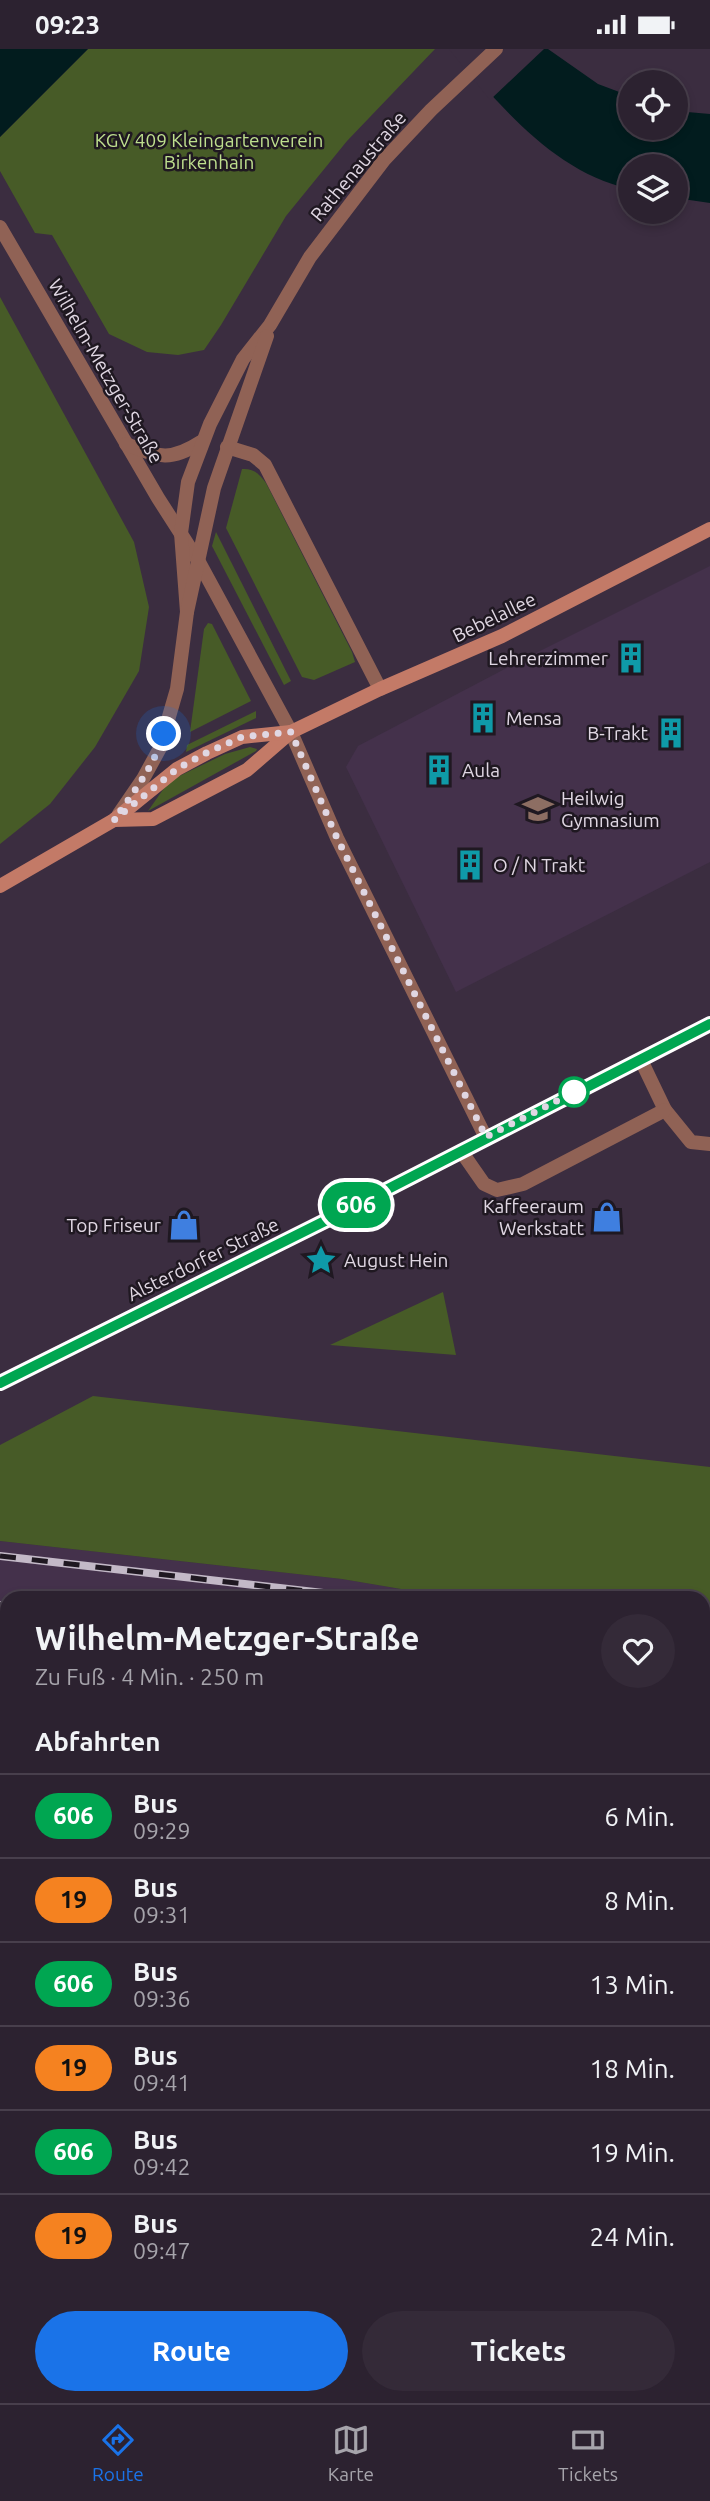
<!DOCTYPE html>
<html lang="de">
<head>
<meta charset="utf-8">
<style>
	body { margin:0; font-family:Ubuntu,sans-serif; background:#342a38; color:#f1f3f6; height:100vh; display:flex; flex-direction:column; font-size:26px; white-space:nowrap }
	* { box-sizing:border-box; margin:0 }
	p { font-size:23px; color:#a6a4ab }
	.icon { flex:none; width:38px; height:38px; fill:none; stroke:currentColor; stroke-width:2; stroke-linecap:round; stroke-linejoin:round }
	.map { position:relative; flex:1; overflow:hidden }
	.side { position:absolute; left:0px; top:1542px; width:710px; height:814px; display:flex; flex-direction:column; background:#2c2230; border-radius:21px 21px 0 0; box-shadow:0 4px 10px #0003,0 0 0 2px #483f4c }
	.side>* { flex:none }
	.badge { padding:0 14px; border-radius:23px; font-size:24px; line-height:46px }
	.tools { position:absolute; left:618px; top:21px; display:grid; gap:14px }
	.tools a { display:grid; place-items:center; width:70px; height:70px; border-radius:50%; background:#2c2230; box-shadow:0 4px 10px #0003,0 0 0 2px #483f4c; font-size:35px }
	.you { position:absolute; width:35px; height:35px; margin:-18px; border:5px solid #fff; border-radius:50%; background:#1a73e8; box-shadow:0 0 0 10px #1a73e833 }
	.map>.badge { position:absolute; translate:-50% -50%; box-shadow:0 0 0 4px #fff }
	h2 { padding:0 35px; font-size:26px; line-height:63px }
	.round { display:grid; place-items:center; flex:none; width:74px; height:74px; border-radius:37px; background:#342a38 }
	.summary { display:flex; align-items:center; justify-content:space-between; height:119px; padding:0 35px }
	h1 { font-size:33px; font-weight:700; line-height:52px }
	.cta { display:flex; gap:14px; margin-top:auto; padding:14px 35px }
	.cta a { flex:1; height:80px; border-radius:42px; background:#1a73e8; color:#fff; font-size:28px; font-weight:700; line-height:80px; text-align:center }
	.cta a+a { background:#342a38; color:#f1f3f6 }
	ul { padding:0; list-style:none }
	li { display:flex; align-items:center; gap:21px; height:84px; padding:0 35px; border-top:2px solid #483f4c }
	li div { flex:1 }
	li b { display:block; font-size:26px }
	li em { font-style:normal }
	li .badge { min-width:77px; font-weight:700; text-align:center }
	.status { display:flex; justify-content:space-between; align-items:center; height:49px; padding:0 35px; background:#2c2230; direction:ltr }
	.status svg { height:19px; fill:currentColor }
	.tabs { display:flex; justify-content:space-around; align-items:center; height:98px; border-top:2px solid #483f4c; background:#2c2230; font-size:19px; color:#a6a4ab }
	.tabs a { display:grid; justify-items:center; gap:4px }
	.tabs .active { color:#1a73e8 }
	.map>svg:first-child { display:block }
	.built { fill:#44314b }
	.green { fill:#475b27 }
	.water { fill:#021c1e }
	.pier { fill:#3b2d40 }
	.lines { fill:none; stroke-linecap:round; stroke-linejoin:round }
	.street { stroke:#906255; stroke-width:14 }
	.secondary { stroke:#c37a67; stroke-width:14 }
	.primary { stroke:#eb8d74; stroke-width:18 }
	.rail-casing { stroke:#c3b9c7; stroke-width:8 }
	.rail { stroke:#1f1821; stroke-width:5; stroke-dasharray:16; stroke-linecap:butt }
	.line-casing { stroke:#fff; stroke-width:16 }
	.line { stroke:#00a651; stroke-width:10 }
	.walk { stroke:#e0d7e3; stroke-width:7; stroke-dasharray:0 12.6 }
	.stop-dot { fill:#fff; stroke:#00a651; stroke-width:3.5 }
	.labels { text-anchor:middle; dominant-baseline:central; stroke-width:5; stroke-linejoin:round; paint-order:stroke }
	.park-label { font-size:19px; fill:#bedf8e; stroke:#1f1821 }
	.street-label { font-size:19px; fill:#e0d7e3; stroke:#1f1821 }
	.poi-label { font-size:19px; fill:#e0d7e3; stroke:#1f1821; text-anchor:start }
</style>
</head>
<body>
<div class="status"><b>09:23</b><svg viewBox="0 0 49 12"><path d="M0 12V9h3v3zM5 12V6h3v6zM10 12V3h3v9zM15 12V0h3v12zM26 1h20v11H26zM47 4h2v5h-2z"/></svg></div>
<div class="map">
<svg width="710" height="2354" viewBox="0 0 710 2354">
	<rect width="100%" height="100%" fill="#3b2d40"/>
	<g class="built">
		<polygon points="710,517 710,813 456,943 346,718 358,697 520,612"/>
		<polygon points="0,1492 342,1530 454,1549 7,1549 7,2025 0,2016"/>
		<polygon points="704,1590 710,1591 710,1812 704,1812"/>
	</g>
	<g class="green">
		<polygon points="88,0 435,0 347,92 286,167 221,276 204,301 178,306 147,303 109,285 52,186 35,184 0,122 0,88"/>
		<polygon points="0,248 134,493 149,558 139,622 95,698 50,755 0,795"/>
		<path d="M242,420C254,419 259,425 266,434L352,603L355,613L314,631L302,628L226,479Z"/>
		<polygon points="216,483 291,632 284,636 212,497"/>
		<polygon points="208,574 212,575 251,652 190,683 204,580"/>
		<polygon points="256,662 256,669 186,703 187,696"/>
		<polygon points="250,698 257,700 256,702 148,762 169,732 225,705"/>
		<polygon points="443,1243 456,1306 330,1296"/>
		<polygon points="93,1347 710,1418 710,1591 704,1590 704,1549 454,1549 342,1530 0,1492 0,1396"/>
		<polygon points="0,1581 7,1582 7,1617 0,1616"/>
	</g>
	<g class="water">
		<polygon points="0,0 88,0 0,88"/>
		<path d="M452,0H548L598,35L630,47V79H676V62L710,65V154L676,149V117H630V140C554,123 500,57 452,0Z"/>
	</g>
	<polygon class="pier" points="449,0 544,0 490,51"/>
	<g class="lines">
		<g class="street">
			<polyline points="0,178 158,449 199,513 291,683 337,789 486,1089"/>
			<path d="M126,395C159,408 170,413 201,393"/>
			<polyline points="227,398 253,406 265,416 380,640"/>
			<polyline points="187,563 181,484 188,433 210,375 243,310 270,276 310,208 384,111 431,61 496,0"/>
			<polyline points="119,765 143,730 160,699 168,671 177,640 187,563 214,439 267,287"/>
			<polyline points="641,1011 665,1061 691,1093 710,1095"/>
			<polyline points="461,1102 484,1135 497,1141 523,1135 665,1061"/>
			<polyline points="0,2182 7,2176"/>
		</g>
		<g class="secondary">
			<polyline points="114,771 153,770 247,721 291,683 380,640 502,587 710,480"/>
			<polyline points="0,837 114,771 177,720 207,704 242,688 291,683"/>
			<polyline points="0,1334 350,1160 710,975"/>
		</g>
		<g class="primary">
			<polyline points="0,2102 7,2110"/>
			<polyline points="189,2348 193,2354"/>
		</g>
		<g class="rail-casing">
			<g id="rail">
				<polyline points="0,1507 367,1549"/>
				<polyline points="0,1556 7,1556"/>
				<polyline points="0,1568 7,1569"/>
				<polyline points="704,1607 710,1609"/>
				<polyline points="704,1621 710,1621"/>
			</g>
		</g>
		<use href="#rail" class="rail"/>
	</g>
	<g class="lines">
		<g class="line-casing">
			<polyline id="line" points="0,1334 349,1160 710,975"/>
		</g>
		<use href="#line" class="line"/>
		<path class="walk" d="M164,685C154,717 133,744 114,771L177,720L206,704L242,688L291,683L337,789L486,1088L574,1043"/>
	</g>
	<defs>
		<g id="building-bare" transform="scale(2.415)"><path d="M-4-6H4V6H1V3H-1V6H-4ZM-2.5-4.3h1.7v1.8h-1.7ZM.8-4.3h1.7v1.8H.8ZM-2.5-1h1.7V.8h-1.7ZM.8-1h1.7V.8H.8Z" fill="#0f9aa8" stroke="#1f1821" stroke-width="2.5" paint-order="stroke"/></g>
		<g id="school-bare" transform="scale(2.415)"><path d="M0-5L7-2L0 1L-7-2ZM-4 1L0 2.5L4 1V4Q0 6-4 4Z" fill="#8d6e63" stroke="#1f1821" stroke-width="2.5" paint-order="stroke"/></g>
		<g id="shop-bare" transform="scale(2.415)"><path d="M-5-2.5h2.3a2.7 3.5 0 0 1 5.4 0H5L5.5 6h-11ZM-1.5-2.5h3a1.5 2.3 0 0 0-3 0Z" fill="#3f7fe0" stroke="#1f1821" stroke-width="2.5" paint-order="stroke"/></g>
		<g id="sight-bare" transform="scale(2.415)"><path d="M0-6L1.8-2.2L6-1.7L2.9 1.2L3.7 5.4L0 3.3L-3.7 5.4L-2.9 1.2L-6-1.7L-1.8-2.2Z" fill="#0f9aa8" stroke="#1f1821" stroke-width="2.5" paint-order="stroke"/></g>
	</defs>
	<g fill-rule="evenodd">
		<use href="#building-bare" x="631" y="609"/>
		<use href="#building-bare" x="483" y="669"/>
		<use href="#building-bare" x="671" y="684"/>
		<use href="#building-bare" x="439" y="721"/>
		<use href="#school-bare" x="538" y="760"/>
		<use href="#building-bare" x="470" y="816"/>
		<use href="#shop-bare" x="607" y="1168"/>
		<use href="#shop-bare" x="184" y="1176"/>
		<use href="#sight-bare" x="321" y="1211"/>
	</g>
	<circle class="stop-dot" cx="574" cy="1043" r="14"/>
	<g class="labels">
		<g class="park-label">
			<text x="209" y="91">KGV 409 Kleingartenverein<tspan x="209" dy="22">Birkenhain</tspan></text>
		</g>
		<g class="street-label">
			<text transform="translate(358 117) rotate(-50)">Rathenaustraße</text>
			<text transform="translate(106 322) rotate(60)">Wilhelm-Metzger-Straße</text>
			<text transform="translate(494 568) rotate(-26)">Bebelallee</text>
			<text transform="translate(203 1210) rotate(-26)">Alsterdorfer Straße</text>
		</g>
		<g class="poi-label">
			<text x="608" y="609" text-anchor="end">Lehrerzimmer</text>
			<text x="506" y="669">Mensa</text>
			<text x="648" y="684" text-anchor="end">B-Trakt</text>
			<text x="462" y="721">Aula</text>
			<text x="561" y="749">Heilwig<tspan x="561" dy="22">Gymnasium</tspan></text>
			<text x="493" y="816">O / N Trakt</text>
			<text x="584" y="1157" text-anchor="end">Kaffeeraum<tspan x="584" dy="22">Werkstatt</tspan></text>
			<text x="161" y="1176" text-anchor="end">Top Friseur</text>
			<text x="344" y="1211">August Hein</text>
		</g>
	</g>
</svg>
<div class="tools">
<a><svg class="icon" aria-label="locate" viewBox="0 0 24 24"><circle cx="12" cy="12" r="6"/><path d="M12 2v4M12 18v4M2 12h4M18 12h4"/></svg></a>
<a><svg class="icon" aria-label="layers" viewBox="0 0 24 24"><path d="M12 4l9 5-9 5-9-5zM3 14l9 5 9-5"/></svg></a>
</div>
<div class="you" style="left:164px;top:685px"></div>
<b class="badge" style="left:356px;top:1156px;background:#00a651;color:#fff">606</b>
<section class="side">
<div class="summary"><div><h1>Wilhelm-Metzger-Straße</h1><p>Zu Fuß · 4 Min. · 250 m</p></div><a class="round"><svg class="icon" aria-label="heart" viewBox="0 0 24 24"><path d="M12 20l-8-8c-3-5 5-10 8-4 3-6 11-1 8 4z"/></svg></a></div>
<h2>Abfahrten</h2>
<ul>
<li><span class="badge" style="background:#00a651;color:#fff">606</span><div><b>Bus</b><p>09:29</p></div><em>6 Min.</em></li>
<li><span class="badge" style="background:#f58220;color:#111">19</span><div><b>Bus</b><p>09:31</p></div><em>8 Min.</em></li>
<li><span class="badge" style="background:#00a651;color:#fff">606</span><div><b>Bus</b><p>09:36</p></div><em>13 Min.</em></li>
<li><span class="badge" style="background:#f58220;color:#111">19</span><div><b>Bus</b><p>09:41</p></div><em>18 Min.</em></li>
<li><span class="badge" style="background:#00a651;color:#fff">606</span><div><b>Bus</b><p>09:42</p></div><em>19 Min.</em></li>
<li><span class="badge" style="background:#f58220;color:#111">19</span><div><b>Bus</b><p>09:47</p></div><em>24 Min.</em></li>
</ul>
<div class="cta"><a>Route</a><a>Tickets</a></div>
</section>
</div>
<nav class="tabs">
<a class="active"><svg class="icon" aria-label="directions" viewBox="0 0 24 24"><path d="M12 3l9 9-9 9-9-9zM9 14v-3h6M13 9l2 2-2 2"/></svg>Route</a>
<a><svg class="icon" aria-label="map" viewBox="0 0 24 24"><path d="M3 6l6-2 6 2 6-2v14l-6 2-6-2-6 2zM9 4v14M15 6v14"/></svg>Karte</a>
<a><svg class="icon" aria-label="tickets" viewBox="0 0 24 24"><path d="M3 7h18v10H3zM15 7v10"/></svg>Tickets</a>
</nav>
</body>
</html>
